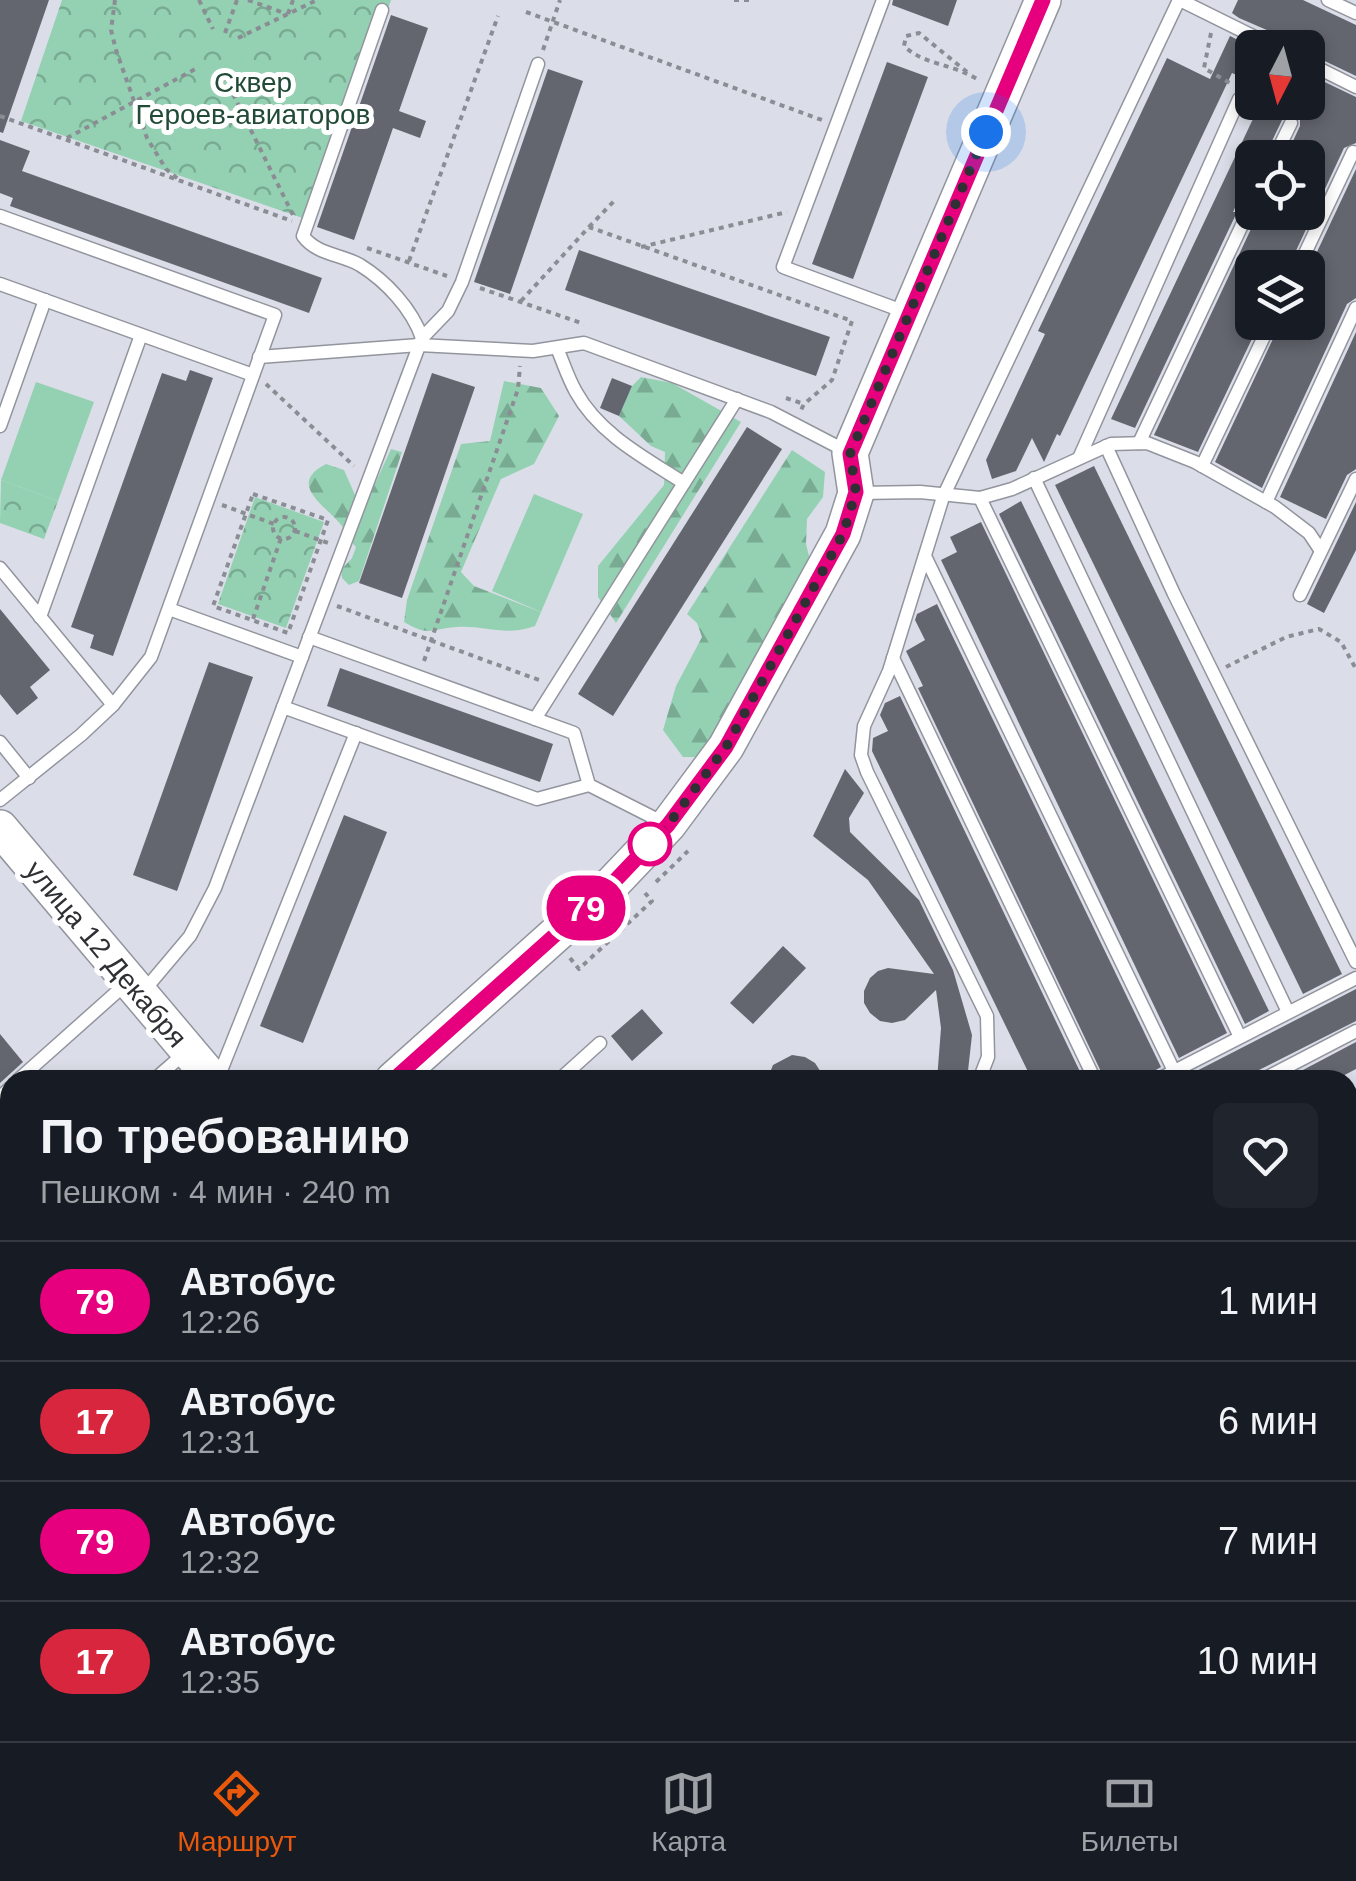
<!DOCTYPE html>
<html lang="ru">
<head>
<meta charset="utf-8">
<style>
	body { margin:0; font-family:Helvetica,sans-serif; background:#20242c; color:#f1f3f6; height:100vh; display:flex; flex-direction:column; font-size:38px; white-space:nowrap }
	* { box-sizing:border-box; margin:0 }
	p { font-size:32px; color:#9ea1a6 }
	.icon { flex:none; width:55px; height:55px; fill:none; stroke:currentColor; stroke-width:2; stroke-linecap:round; stroke-linejoin:round }
	.map { position:relative; flex:1; overflow:hidden }
	.side { position:absolute; left:0px; top:1070px; width:1358px; height:672px; display:flex; flex-direction:column; background:#171b24; border-radius:30px 30px 0 0; box-shadow:0 5px 15px #0003 }
	.side>* { flex:none }
	.badge { padding:0 20px; border-radius:32px; font-size:35px; line-height:65px }
	.needle { width:65px; rotate:186deg }
	.tools { position:absolute; left:1235px; top:30px; display:grid; gap:20px }
	.tools a { display:grid; place-items:center; width:90px; height:90px; border-radius:15px; background:#171b24; box-shadow:0 5px 15px #0003; font-size:50px }
	.you { position:absolute; width:50px; height:50px; margin:-25px; border:8px solid #fff; border-radius:50%; background:#1a73e8; box-shadow:0 0 0 15px #1a73e833 }
	.map>.badge { position:absolute; translate:-50% -50%; box-shadow:0 0 0 5px #fff }
	.round { display:grid; place-items:center; flex:none; width:105px; height:105px; border-radius:15px; background:#20242c }
	.headline { display:flex; align-items:center; justify-content:space-between; height:170px; padding:0 40px }
	h1 { font-size:48px; font-weight:700; line-height:75px }
	ul { padding:0; list-style:none }
	li { display:flex; align-items:center; gap:30px; height:120px; padding:0 40px; border-top:2px solid #363941 }
	li div { flex:1 }
	li b { display:block; font-size:38px }
	li em { font-style:normal }
	li .badge { min-width:110px; font-weight:700; text-align:center }
	.menu { display:flex; justify-content:space-around; align-items:center; height:140px; border-top:2px solid #363941; background:#171b24; font-size:28px; color:#9ea1a6 }
	.menu a { display:grid; justify-items:center; gap:5px }
	.menu .active { color:#ea580c }
	.map>svg:first-child { display:block }
	.grass { fill:#94d1b2 }
	.forest { fill:url(#forest-firs) }
	.park { fill:url(#park-crowns) }
	.garden { fill:url(#garden-furrows) }
	.building { fill:#64666f }
	.lines { fill:none; stroke-linecap:round; stroke-linejoin:round }
	.lane-casing { stroke:#92959e; stroke-width:15 }
	.secondary-casing { stroke:#92959e; stroke-width:38 }
	.path { stroke:#8b8d94; stroke-width:4; stroke-dasharray:5 5; stroke-linecap:butt }
	.lane { stroke:#fff; stroke-width:12 }
	.secondary { stroke:#fff; stroke-width:35 }
	.line-casing { stroke:#fff; stroke-width:22 }
	.line { stroke:#e6007e; stroke-width:15 }
	.walk { stroke:#2f3034; stroke-width:10; stroke-dasharray:0 18 }
	.stop-dot { fill:#fff; stroke:#e6007e; stroke-width:5 }
	.labels { text-anchor:middle; dominant-baseline:central; stroke-width:10; stroke-linejoin:round; paint-order:stroke }
	.park-label { font-size:28px; fill:#214a37; stroke:#fff }
	.street-label { font-size:28px; fill:#2f3034; stroke:#fff }
</style>
</head>
<body>
<div class="map">
<svg width="1356" height="1741" viewBox="0 0 1356 1741">
	<defs>
		<pattern id="forest-firs" width="22" height="20" patternUnits="userSpaceOnUse" patternTransform="scale(2.5)"><rect width="22" height="20" fill="#94d1b2"/><path d="M5 1l3.5 6h-7zM16 11l3.5 6h-7z" fill="#79aa92"/></pattern>
		<pattern id="park-crowns" width="20" height="18" patternUnits="userSpaceOnUse" patternTransform="scale(2.5)"><rect width="20" height="18" fill="#94d1b2"/><path d="M2 6a3 3 0 1 1 6 0M12 15a3 3 0 1 1 6 0" fill="none" stroke="#79aa92"/></pattern>
		<pattern id="garden-furrows" width="10" height="10" patternUnits="userSpaceOnUse" patternTransform="scale(2.5)"><rect width="10" height="10" fill="#94d1b2"/><path d="M-1 1l2-2M0 10L10 0M9 11l2-2" fill="none" stroke="#79aa92"/></pattern>
	</defs>
	<rect width="100%" height="100%" fill="#dbdee8"/>
	<g class="grass">
		<polygon points="36,382 94,402 58,501 1,480"/>
		<polygon points="534,494 583,514 541,612 492,591"/>
	</g>
	<g class="forest">
		<polygon points="641,377 672,383 741,422 616,623 598,597 598,566 664,485 665,452 651,446 619,416 632,386"/>
		<path d="M504,381L541,388L559,416L534,464L501,479L461,572L474,586L541,612L535,626C504,637 486,625 456,627C431,629 429,637 404,622L407,600L461,444L490,441Z"/>
		<path d="M391,449L402,452L359,581L349,585L342,578L341,570L352,558L356,547C349,540 347,533 342,526C328,507 285,485 326,464L344,470L355,495L368,499Z"/>
		<polygon points="792,450 825,472 823,497 807,519 806,544 811,564 707,757 683,757 663,730 676,686 702,637 697,623 687,614"/>
		<polygon points="0,1271 10,1282 10,1432 0,1442 0,1360 9,1351 0,1343"/>
		<polygon points="907,1733 1067,1733 1060,1741 914,1741"/>
	</g>
	<g class="park">
		<polygon points="62,0 391,0 314,222 21,121"/>
		<polygon points="1,480 58,501 44,539 0,523"/>
		<polygon points="255,497 324,522 286,628 218,604"/>
	</g>
	<polygon class="garden" points="1356,1100 1356,1446 1348,1436 1348,1105"/>
	<g class="building">
		<polygon points="0,0 49,0 3,133 0,132"/>
		<polygon points="893,0 957,0 948,26 892,5"/>
		<polygon points="1238,0 1303,0 1356,25 1356,76 1308,53 1308,48 1239,18 1232,13"/>
		<polygon points="391,15 428,28 399,111 426,121 420,138 393,128 354,240 317,227"/>
		<polygon points="1230,36 1252,47 1252,82 1232,73 1060,436 1057,434 1044,462 1032,438 1016,471 992,479 986,460 1045,334 1038,331 1167,58 1210,79"/>
		<polygon points="887,62 928,77 853,279 812,264"/>
		<polygon points="548,69 583,81 510,294 474,282"/>
		<polygon points="1308,74 1356,97 1356,143 1344,148 1288,268 1252,268 1252,322 1260,322 1198,452 1154,435 1259,212 1308,212 1308,158 1285,158 1300,126 1300,118 1294,114 1283,118 1264,158 1252,158 1252,172 1233,212 1237,212 1135,428 1111,419 1261,102 1308,102"/>
		<polygon points="0,140 30,151 22,171 322,278 309,313 10,206 13,198 0,193"/>
		<polygon points="1356,169 1356,298 1347,304 1262,488 1215,462 1281,322 1308,322 1308,271"/>
		<polygon points="579,250 830,337 816,376 565,290"/>
		<polygon points="1356,332 1356,469 1347,475 1326,519 1280,497"/>
		<polygon points="190,370 213,378 113,656 90,648 94,635 71,627 162,373 186,381"/>
		<polygon points="432,373 475,387 402,598 359,583"/>
		<polygon points="612,378 632,386 619,416 600,408"/>
		<polygon points="747,427 782,449 613,716 578,694"/>
		<polygon points="1094,466 1342,974 1303,994 1055,485"/>
		<polygon points="1021,501 1269,1011 1245,1024 999,514"/>
		<polygon points="1356,502 1356,550 1324,613 1307,604"/>
		<polygon points="981,522 1227,1033 1179,1058 941,560 957,552 950,537"/>
		<polygon points="937,604 1161,1067 1149,1074 1147,1080 1105,1080 918,688 923,686 906,651 925,640 915,620 917,614"/>
		<polygon points="0,609 50,670 30,687 38,698 17,715 0,694"/>
		<polygon points="209,662 253,677 177,891 133,875"/>
		<polygon points="340,668 553,744 540,782 327,706"/>
		<polygon points="900,696 1084,1080 1032,1080 872,751 873,738 888,731 880,715 885,703"/>
		<polygon points="845,769 864,793 849,818 850,832 919,900 953,970 972,1035 967,1080 937,1080 941,1028 936,990 905,1020 892,1023 880,1021 870,1013 864,1003 864,991 870,978 878,971 888,968 934,974 868,880 813,836"/>
		<polygon points="344,815 387,832 303,1043 260,1026"/>
		<polygon points="783,946 806,968 753,1024 730,1003"/>
		<polygon points="1356,989 1356,1021 1257,1071 1252,1080 1179,1080"/>
		<polygon points="642,1009 663,1033 632,1061 611,1036"/>
		<polygon points="0,1034 23,1062 0,1083"/>
		<polygon points="1356,1042 1356,1069 1335,1080 1284,1080"/>
		<polygon points="792,1055 805,1057 815,1063 826,1080 767,1080 773,1065"/>
	</g>
	<g class="lines">
		<g class="lane-casing">
			<g id="lane">
				<polyline points="883,0 783,267 908,313"/>
				<polyline points="1180,0 1277,48"/>
				<polyline points="1328,0 1356,13"/>
				<path d="M382,10L303,236C317,255 341,254 360,265C386,281 412,309 422,338"/>
				<polyline points="1308,63 1356,87"/>
				<polyline points="1274,158 1291,123"/>
				<polyline points="0,216 275,315 151,657 113,705 81,735 0,800"/>
				<polyline points="1298,268 1353,152"/>
				<polyline points="0,284 253,375"/>
				<path d="M557,348C563,362 568,378 576,392C599,434 645,458 684,483"/>
				<polyline points="259,357 419,345 533,351 584,343 771,412 848,452"/>
				<polyline points="0,426 45,300"/>
				<polyline points="1139,443 1252,204"/>
				<polyline points="1106,446 1174,594 1356,962"/>
				<polyline points="1080,456 1239,99"/>
				<polyline points="1202,466 1271,322"/>
				<polyline points="1034,478 1288,1012"/>
				<polyline points="859,493 920,492 980,498 1012,489 1111,444 1147,443 1195,462 1275,507 1309,533 1321,551"/>
				<polyline points="980,498 1240,1037"/>
				<polyline points="1266,502 1356,308"/>
				<polyline points="925,556 1174,1071"/>
				<polyline points="0,568 113,705"/>
				<polyline points="1300,595 1356,479"/>
				<polyline points="169,609 302,657"/>
				<polyline points="40,617 141,335"/>
				<polyline points="309,637 574,733 589,785 666,824"/>
				<polyline points="893,658 1095,1080"/>
				<polyline points="283,707 537,799 589,785"/>
				<polyline points="535,719 737,399"/>
				<polyline points="0,742 29,778"/>
				<polyline points="142,993 190,936 215,888 422,338 448,311 462,282 538,64"/>
				<polyline points="218,1078 356,733"/>
				<polyline points="18,1080 128,982"/>
				<polyline points="154,1080 186,1052"/>
				<polyline points="559,1080 600,1043"/>
				<polyline points="979,1080 988,1057 987,1016 867,772 861,755 864,726 889,671 943,497 1179,0"/>
				<polyline points="1157,1080 1356,978"/>
				<polyline points="1262,1080 1356,1031"/>
				<polyline points="0,1097 10,1088"/>
				<polyline points="0,1218 10,1210"/>
				<polyline points="0,1529 10,1520"/>
				<polyline points="0,1586 10,1578"/>
				<polyline points="1348,1618 1356,1581"/>
				<polyline points="180,1741 190,1732"/>
				<polyline points="1316,1741 1318,1732"/>
			</g>
		</g>
		<g class="secondary-casing">
			<g id="secondary">
				<polyline points="0,828 213,1080"/>
				<polyline points="393,1080 612,884 668,825 726,747 843,534 856,493 850,453 1043,0"/>
				<polyline points="746,1732 753,1741"/>
			</g>
		</g>
		<g class="path">
			<polyline points="115,0 111,30 116,50 147,138 166,169 178,179"/>
			<polyline points="199,0 213,29"/>
			<polyline points="248,0 287,14"/>
			<polyline points="734,0 750,0"/>
			<polyline points="526,12 822,120"/>
			<polyline points="288,14 293,0"/>
			<polyline points="225,33 237,0"/>
			<polyline points="1211,33 1204,68 1230,83"/>
			<polyline points="238,38 317,0"/>
			<polyline points="543,50 560,0"/>
			<path d="M967,72L919,33L906,36L904,46C924,65 953,64 977,79"/>
			<polyline points="224,76 293,215"/>
			<polyline points="0,116 292,221"/>
			<polyline points="67,138 199,67"/>
			<polyline points="589,227 615,200"/>
			<polyline points="641,247 787,212"/>
			<polyline points="367,248 447,276"/>
			<polyline points="409,261 498,16"/>
			<polyline points="480,288 584,324"/>
			<polyline points="521,301 589,227 852,321 832,380 804,404"/>
			<polyline points="266,384 354,466"/>
			<polyline points="786,398 804,404 801,410"/>
			<polygon points="253,494 328,520 288,633 213,606"/>
			<polyline points="222,505 274,524"/>
			<circle cx="284" cy="528" r="11"/>
			<polyline points="295,531 328,543"/>
			<polyline points="337,606 539,680"/>
			<polyline points="253,619 281,538"/>
			<polyline points="424,661 518,389 520,366"/>
			<polyline points="1226,667 1286,637 1319,629 1341,642 1356,669"/>
			<polyline points="656,882 688,851"/>
			<polyline points="570,958 579,969 652,901 645,893"/>
			<polyline points="0,1454 10,1446"/>
			<polyline points="691,1732 698,1741"/>
		</g>
		<use href="#lane" class="lane"/>
		<use href="#secondary" class="secondary"/>
	</g>
	<g class="lines">
		<g class="line-casing">
			<polyline id="line" points="393,1080 612,884 668,825 726,747 843,534 856,492 850,454 1043,0"/>
		</g>
		<use href="#line" class="line"/>
		<polyline class="walk" points="650,844 668,825 726,747 843,534 856,492 850,454 986,132"/>
	</g>
	<circle class="stop-dot" cx="650" cy="844" r="20"/>
	<g class="labels">
		<g class="park-label">
			<text x="253" y="82">Сквер<tspan x="253" dy="32">Героев-авиаторов</tspan></text>
		</g>
		<g class="street-label">
			<text transform="translate(106 954) rotate(50)">улица 12 Декабря</text>
		</g>
	</g>
</svg>
<div class="tools">
<a><svg class="needle" viewBox="-14 -14 28 28"><path d="M0-13l5 13h-10z" fill="#e53935"/><path d="M0 13l5-13h-10z" fill="#9ea1a6"/></svg></a>
<a><svg class="icon" aria-label="locate" viewBox="0 0 24 24"><circle cx="12" cy="12" r="6"/><path d="M12 2v4M12 18v4M2 12h4M18 12h4"/></svg></a>
<a><svg class="icon" aria-label="layers" viewBox="0 0 24 24"><path d="M12 4l9 5-9 5-9-5zM3 14l9 5 9-5"/></svg></a>
</div>
<div class="you" style="left:986px;top:132px"></div>
<b class="badge" style="left:586px;top:908px;background:#e6007e;color:#fff">79</b>
<section class="side">
<div class="headline"><div><h1>По требованию</h1><p>Пешком · 4 мин · 240 m</p></div><a class="round"><svg class="icon" aria-label="heart" viewBox="0 0 24 24"><path d="M12 20l-8-8c-3-5 5-10 8-4 3-6 11-1 8 4z"/></svg></a></div>
<ul>
<li><span class="badge" style="background:#e6007e;color:#fff">79</span><div><b>Автобус</b><p>12:26</p></div><em>1 мин</em></li>
<li><span class="badge" style="background:#d7263d;color:#fff">17</span><div><b>Автобус</b><p>12:31</p></div><em>6 мин</em></li>
<li><span class="badge" style="background:#e6007e;color:#fff">79</span><div><b>Автобус</b><p>12:32</p></div><em>7 мин</em></li>
<li><span class="badge" style="background:#d7263d;color:#fff">17</span><div><b>Автобус</b><p>12:35</p></div><em>10 мин</em></li>
</ul>
</section>
</div>
<nav class="menu">
<a class="active"><svg class="icon" aria-label="directions" viewBox="0 0 24 24"><path d="M12 3l9 9-9 9-9-9zM9 14v-3h6M13 9l2 2-2 2"/></svg>Маршрут</a>
<a><svg class="icon" aria-label="map" viewBox="0 0 24 24"><path d="M3 6l6-2 6 2 6-2v14l-6 2-6-2-6 2zM9 4v14M15 6v14"/></svg>Карта</a>
<a><svg class="icon" aria-label="tickets" viewBox="0 0 24 24"><path d="M3 7h18v10H3zM15 7v10"/></svg>Билеты</a>
</nav>
</body>
</html>
